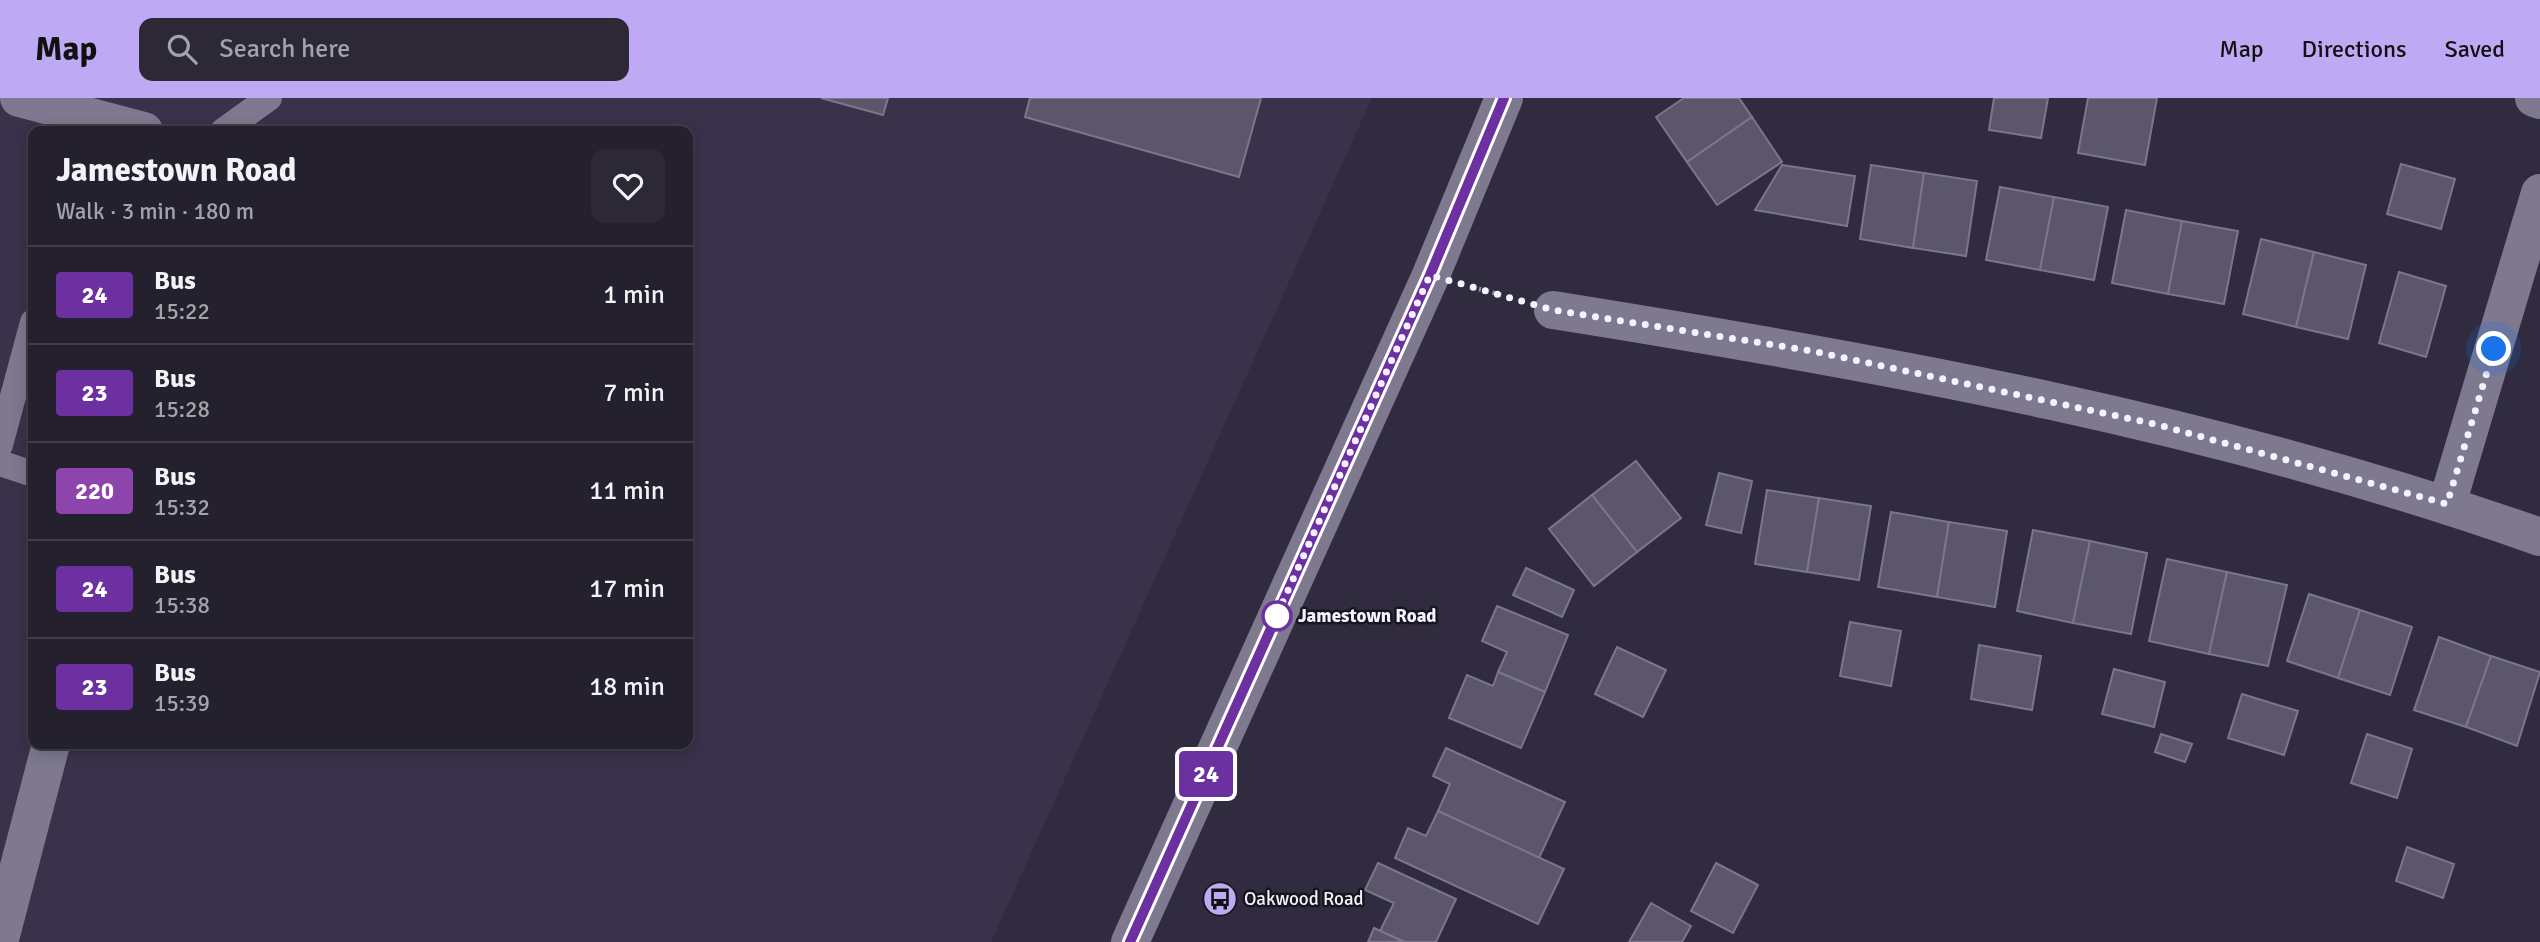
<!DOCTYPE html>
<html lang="en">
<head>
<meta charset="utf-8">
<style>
	body { margin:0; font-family:Signika,sans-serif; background:#2c2836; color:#f1f3f6; height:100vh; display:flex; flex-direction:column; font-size:26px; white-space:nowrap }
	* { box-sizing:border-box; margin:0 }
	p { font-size:23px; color:#a3a3aa }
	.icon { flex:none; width:38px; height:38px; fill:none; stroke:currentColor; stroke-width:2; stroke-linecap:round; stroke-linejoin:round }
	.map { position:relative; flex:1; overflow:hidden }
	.sheet { position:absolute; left:28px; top:28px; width:665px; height:623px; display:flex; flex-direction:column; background:#24202e; border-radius:14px; box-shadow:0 4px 18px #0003,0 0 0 2px #413e4a }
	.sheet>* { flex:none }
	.badge { padding:0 14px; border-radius:5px; font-size:24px; line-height:46px }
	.you { position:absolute; width:35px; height:35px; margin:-18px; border:5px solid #fff; border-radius:50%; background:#1a73e8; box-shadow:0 0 0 10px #1a73e833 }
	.map>.badge { position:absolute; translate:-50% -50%; box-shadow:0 0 0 4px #fff }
	.round { display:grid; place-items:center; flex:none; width:74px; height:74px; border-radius:14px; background:#2c2836 }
	.headline { display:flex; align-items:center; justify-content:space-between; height:119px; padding:0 28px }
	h1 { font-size:33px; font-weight:700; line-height:52px }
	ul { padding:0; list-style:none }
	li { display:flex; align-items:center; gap:21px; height:98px; padding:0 28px; border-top:2px solid #413e4a }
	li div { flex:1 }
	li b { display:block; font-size:26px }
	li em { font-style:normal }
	li .badge { min-width:77px; font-weight:700; text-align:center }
	header { display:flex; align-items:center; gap:42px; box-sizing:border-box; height:98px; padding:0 35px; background:#bea9f5; color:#111 }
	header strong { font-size:33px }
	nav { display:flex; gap:38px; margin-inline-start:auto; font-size:24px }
	.search { width:490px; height:63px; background:#2c2836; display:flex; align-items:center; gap:18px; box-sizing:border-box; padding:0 24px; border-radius:14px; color:#a3a3aa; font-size:26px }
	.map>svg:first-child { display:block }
	.built { fill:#39324b; fill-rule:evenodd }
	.building { fill:#5c566b; stroke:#7b768c; stroke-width:2 }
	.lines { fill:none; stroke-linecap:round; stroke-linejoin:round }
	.path { stroke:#9793a3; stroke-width:4.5; stroke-dasharray:2 5; stroke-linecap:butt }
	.service { stroke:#7e798f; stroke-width:26 }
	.minor { stroke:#7e798f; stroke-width:38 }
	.tertiary { stroke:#7e798f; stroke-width:38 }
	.line-casing { stroke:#fff; stroke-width:16 }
	.line { stroke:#6c30a1; stroke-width:10 }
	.walk { stroke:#f5f2ff; stroke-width:7; stroke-dasharray:0 12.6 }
	.stop-dot { fill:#fff; stroke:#6c30a1; stroke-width:3.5 }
	.labels { text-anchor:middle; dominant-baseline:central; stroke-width:5; stroke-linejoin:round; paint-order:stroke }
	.stop-label { font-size:19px; font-weight:bold; fill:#f5f2ff; stroke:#17151e; text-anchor:start }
	.poi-label { font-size:19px; fill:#f5f2ff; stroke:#17151e; text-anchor:start }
</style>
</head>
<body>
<header>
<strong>Map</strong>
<div class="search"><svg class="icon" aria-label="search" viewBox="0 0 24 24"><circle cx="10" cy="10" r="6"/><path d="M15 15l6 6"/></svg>Search here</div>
<nav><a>Map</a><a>Directions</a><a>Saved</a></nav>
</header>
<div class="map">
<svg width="2540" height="844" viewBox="0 0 2540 844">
	<rect width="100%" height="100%" fill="#302b3e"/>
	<path class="built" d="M0,0H1372L991,844H0ZM33,33H688V646H33Z"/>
	<g class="building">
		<polygon points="821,0 888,0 883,17"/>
		<polygon points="1030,0 1261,0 1239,79 1025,19"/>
		<polygon points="1684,0 1739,0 1752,19 1687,64 1656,19"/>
		<polygon points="1994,0 2048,0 2041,40 1989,32"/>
		<polygon points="2088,0 2157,0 2145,67 2078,55"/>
		<polygon points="1752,19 1782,64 1717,107 1687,64"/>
		<polygon points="2401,66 2455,81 2441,131 2387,116"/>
		<polygon points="1782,67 1855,78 1847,128 1755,112"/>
		<polygon points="1871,67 1924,75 1913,150 1860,141"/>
		<polygon points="1924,75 1977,83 1966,158 1913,150"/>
		<polygon points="2000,89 2054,99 2040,172 1986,162"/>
		<polygon points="2054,99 2108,109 2094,182 2040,172"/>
		<polygon points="2126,112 2182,123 2168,196 2112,185"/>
		<polygon points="2182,123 2238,133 2224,206 2168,196"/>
		<polygon points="2261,141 2314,154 2296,229 2243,216"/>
		<polygon points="2314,154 2366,167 2348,241 2296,229"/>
		<polygon points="2399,174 2446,188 2426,259 2379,245"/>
		<polygon points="1636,363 1681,420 1637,454 1592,397"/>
		<polygon points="1719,375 1752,383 1741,435 1706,427"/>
		<polygon points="1767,392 1819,400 1807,474 1755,466"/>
		<polygon points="1592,397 1637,454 1594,488 1549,431"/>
		<polygon points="1819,400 1871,408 1859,482 1807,474"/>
		<polygon points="1891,414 1949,424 1937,499 1878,489"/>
		<polygon points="1949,424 2007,433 1995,509 1937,499"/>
		<polygon points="2033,432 2090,443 2073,525 2017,513"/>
		<polygon points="2090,443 2147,455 2131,536 2073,525"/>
		<polygon points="2167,461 2227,474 2209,556 2149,543"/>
		<polygon points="1526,470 1574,492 1562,519 1513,497"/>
		<polygon points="2227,474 2287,487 2268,568 2209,556"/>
		<polygon points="2309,496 2360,512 2338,580 2287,563"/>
		<polygon points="1497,508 1568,537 1545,594 1498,574 1507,554 1482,543"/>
		<polygon points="2360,512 2412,529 2390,597 2338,580"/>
		<polygon points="1850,524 1901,533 1891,588 1840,578"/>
		<polygon points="2439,539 2491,558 2466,629 2414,612"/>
		<polygon points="1979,547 2041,558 2032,612 1971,601"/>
		<polygon points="1617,549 1666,572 1643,619 1595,596"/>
		<polygon points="2491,558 2540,574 2517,648 2466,629"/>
		<polygon points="2114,571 2165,584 2154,629 2102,616"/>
		<polygon points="1498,574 1545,594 1521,650 1449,620 1467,577 1493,588"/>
		<polygon points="2242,596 2298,613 2284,657 2228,640"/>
		<polygon points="2161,636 2192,646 2185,664 2155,654"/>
		<polygon points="2367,636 2412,651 2397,700 2351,685"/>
		<polygon points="1446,650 1565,704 1539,760 1438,713 1450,686 1433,678"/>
		<polygon points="1438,713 1564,771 1538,826 1395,760 1408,730 1426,738"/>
		<polygon points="2407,749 2454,766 2443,800 2396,783"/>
		<polygon points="1378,765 1456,801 1436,844 1405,844 1380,833 1394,805 1365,792"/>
		<polygon points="1716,765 1758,787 1733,835 1691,813"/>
		<polygon points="1651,805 1691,828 1682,844 1629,844"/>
		<polygon points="1374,830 1404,844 1368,844"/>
	</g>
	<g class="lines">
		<polyline class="path" points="1479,191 1505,198"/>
		<g class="service">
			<polyline points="223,33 269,0"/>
			<polyline points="0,347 33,224"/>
			<polyline points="0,365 33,376"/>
		</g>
		<g class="minor">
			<polyline points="19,0 144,33"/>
			<polyline points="2534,0 2540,2"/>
			<path d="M1553,212C1886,265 2221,326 2540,439"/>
			<polyline points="2447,406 2540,95"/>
			<polyline points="0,841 51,646"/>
		</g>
		<polyline class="tertiary" points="1130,844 1431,177 1504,0"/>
	</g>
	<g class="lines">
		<g class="line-casing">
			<polyline id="line" points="1130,844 1430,177 1504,0"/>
		</g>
		<use href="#line" class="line"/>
		<polyline class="walk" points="1277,518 1272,528 1430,177 1553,212 1812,253 2155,326 2447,406 2494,251"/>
	</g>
	<defs>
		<g id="bus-disc" transform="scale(1.75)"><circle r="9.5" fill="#bea9f5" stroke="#17151e"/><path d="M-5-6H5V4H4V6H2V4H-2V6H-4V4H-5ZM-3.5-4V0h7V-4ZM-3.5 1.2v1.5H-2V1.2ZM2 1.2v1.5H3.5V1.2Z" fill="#111"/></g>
	</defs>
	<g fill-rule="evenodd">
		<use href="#bus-disc" x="1220" y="801"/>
	</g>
	<circle class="stop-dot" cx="1277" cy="518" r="14"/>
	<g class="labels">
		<g class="stop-label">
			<text x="1298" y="518">Jamestown Road</text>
		</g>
		<g class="poi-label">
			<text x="1244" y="801">Oakwood Road</text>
		</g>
	</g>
</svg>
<div class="you" style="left:2494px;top:251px"></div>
<b class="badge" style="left:1206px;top:676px;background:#6c30a1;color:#fff">24</b>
<section class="sheet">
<div class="headline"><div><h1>Jamestown Road</h1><p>Walk · 3 min · 180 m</p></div><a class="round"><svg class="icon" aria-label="heart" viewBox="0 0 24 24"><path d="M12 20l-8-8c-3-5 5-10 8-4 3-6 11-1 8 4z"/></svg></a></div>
<ul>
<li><span class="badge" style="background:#6c30a1;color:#fff">24</span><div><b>Bus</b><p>15:22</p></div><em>1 min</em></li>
<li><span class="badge" style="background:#6c30a1;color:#fff">23</span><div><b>Bus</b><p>15:28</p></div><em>7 min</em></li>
<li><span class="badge" style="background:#8e44ad;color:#fff">220</span><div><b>Bus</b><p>15:32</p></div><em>11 min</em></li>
<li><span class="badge" style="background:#6c30a1;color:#fff">24</span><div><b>Bus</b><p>15:38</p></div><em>17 min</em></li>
<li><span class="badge" style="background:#6c30a1;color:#fff">23</span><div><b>Bus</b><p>15:39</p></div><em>18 min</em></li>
</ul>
</section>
</div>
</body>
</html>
